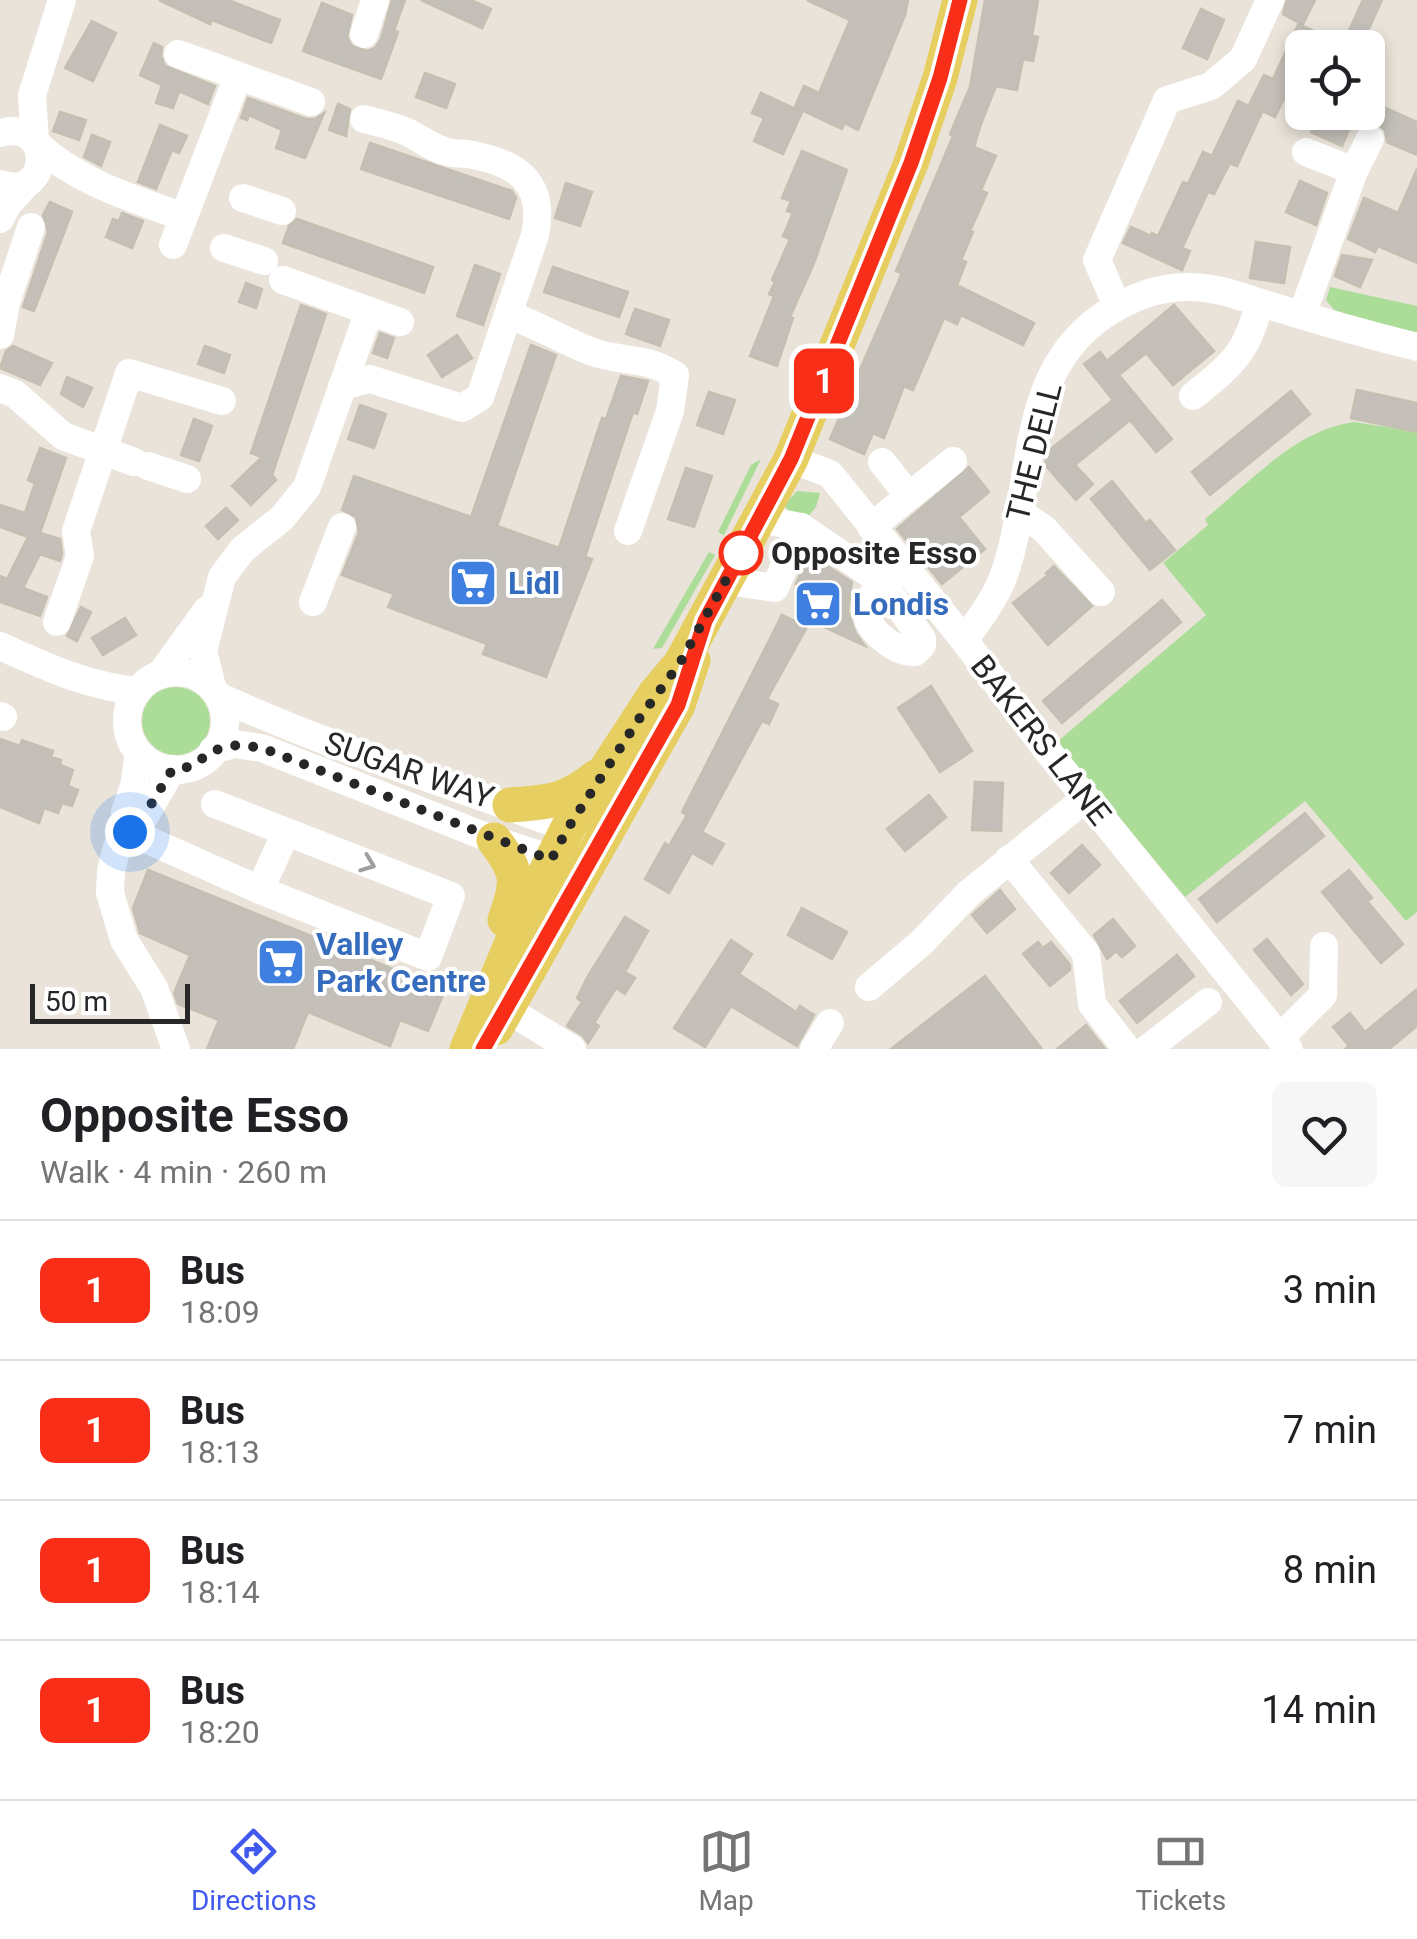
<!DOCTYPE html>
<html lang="en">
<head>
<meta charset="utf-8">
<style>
	body { margin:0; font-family:Roboto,sans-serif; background:#f6f6f6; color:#202124; height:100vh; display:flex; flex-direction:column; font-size:38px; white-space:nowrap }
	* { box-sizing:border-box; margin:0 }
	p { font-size:32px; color:#757577 }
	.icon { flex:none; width:55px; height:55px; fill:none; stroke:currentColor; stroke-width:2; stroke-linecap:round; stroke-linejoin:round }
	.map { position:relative; height:1049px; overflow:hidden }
	.drawer { display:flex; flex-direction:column; background:#fff; flex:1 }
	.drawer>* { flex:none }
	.badge { padding:0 20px; border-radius:15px; font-size:35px; line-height:65px }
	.fabs { position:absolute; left:1285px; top:30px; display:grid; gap:20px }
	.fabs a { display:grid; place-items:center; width:100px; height:100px; border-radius:15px; background:#fff; box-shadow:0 5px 15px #0003; font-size:50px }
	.scale { position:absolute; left:30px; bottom:25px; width:160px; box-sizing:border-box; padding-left:10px; border:5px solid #272727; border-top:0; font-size:28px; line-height:35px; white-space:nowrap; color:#272727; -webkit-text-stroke:8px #fff; paint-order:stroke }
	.you { position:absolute; width:50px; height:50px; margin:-25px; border:8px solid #fff; border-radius:50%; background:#1a73e8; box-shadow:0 0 0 15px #1a73e833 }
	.map>.badge { position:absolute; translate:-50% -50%; box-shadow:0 0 0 5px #fff }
	.round { display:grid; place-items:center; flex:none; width:105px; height:105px; border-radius:15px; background:#f6f6f6 }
	.headline { display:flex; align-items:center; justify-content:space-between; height:170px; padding:0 40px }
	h1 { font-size:48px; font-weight:700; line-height:75px }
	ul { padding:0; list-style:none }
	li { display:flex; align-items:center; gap:30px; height:140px; padding:0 40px; border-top:2px solid #e0e0e0 }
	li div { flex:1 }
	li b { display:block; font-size:38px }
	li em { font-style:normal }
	li .badge { min-width:110px; font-weight:700; text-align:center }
	.tab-bar { display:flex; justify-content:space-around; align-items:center; height:140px; border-top:2px solid #e0e0e0; background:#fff; font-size:28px; color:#757577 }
	.tab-bar a { display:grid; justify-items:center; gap:5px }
	.tab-bar .selected { color:#4159ee }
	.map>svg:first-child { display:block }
	.green { fill:#acdd98 }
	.building { fill:#c4bfb9; stroke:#c4bfb3; stroke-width:2.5 }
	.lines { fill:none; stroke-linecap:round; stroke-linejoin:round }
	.minor { stroke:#fff; stroke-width:28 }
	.major { stroke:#e7ce60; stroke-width:35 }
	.oneway { stroke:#9e9e9e }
	.line-casing { stroke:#fff; stroke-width:22 }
	.line { stroke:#f92e18; stroke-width:15 }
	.walk { stroke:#272727; stroke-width:10; stroke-dasharray:0 18 }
	.stop-dot { fill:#fff; stroke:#f92e18; stroke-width:5 }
	.labels { text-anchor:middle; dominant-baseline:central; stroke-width:8; stroke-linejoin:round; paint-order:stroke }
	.street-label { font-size:32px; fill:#272727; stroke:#fff }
	.stop-label { font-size:32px; font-weight:bold; fill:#272727; stroke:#fff; text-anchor:start }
	.shop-label { font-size:32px; font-weight:bold; fill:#366cbe; stroke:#fff; text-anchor:start }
</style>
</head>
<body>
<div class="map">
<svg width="1417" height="1049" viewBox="0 0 1417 1049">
	<rect width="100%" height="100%" fill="#e9e3d9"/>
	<g class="green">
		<polygon points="1330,287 1417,306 1417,334 1336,312 1326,300"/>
		<path d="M1354,422L1417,432V912L1406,921L1305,801L1185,897L1057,742L1206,615L1163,563L1208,525L1205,519C1249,483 1295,430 1354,422Z"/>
		<polygon points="761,459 724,535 718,532 751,465"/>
		<polygon points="797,491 820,493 816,507 807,518 792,515 784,505"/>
		<polygon points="709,552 715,555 662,648 653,649"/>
		<circle cx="176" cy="721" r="34"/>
	</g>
	<g class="building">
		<polygon points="159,0 228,0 280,20 271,43 212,20 210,24"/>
		<polygon points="392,0 405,0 394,30 398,32 381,79 303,51 322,3 352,15 347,37 352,46 367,51 375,48 381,39"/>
		<polygon points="421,0 471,0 491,9 482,28"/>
		<polygon points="807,0 908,0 905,15 858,130 844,123 842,129 795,107 804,86 819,93 850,20"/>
		<polygon points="985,0 1038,0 1032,36 1038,37 1033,61 1023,59 1017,90 996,86 981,124 974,147 996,156 981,190 987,193 970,231 973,232 961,260 966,262 957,285 1034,323 1023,345 961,315 957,324 944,318 913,390 904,386 884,438 873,433 864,454 830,439 902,273 896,271 953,136 950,134 970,87"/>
		<polygon points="1287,0 1315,0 1302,26 1323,35 1317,48 1302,48 1302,80 1298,90 1290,86 1275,117 1249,105 1264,75 1273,79 1299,23 1283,14"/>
		<polygon points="1363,0 1382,0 1360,48 1341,48"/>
		<polygon points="1201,9 1224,20 1207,59 1183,48"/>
		<polygon points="92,21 116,33 93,81 65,68"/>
		<polygon points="154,43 162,47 161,56 165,66 215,86 208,104 179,91 173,108 156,103 162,85 140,75"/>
		<polygon points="425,73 455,84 446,108 416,97"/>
		<polygon points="761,93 802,112 783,154 754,141 764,118 752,113"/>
		<polygon points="248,98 306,119 315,119 324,113 305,158 276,148 282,130 249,115 247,120 241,118"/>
		<polygon points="1368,100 1417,122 1417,155 1387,142 1385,130 1377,123 1368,122 1357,128 1351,125 1342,146 1311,132 1320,112 1368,112"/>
		<polygon points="1238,101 1262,112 1237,166 1230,163 1214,194 1208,192 1182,248 1190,251 1182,270 1123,243 1131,227 1151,236 1152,233 1158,236 1183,182 1188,184 1203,152 1212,156"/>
		<polygon points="338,104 350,109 346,136 329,130"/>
		<polygon points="60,112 86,120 79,140 53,131"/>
		<polygon points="160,125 187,136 179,153 172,150 156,189 138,182"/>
		<polygon points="92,135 110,142 101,166 84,157"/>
		<polygon points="370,143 512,191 516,198 509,219 361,169"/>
		<polygon points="802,151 847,170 814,263 790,317 793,318 777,366 750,356 774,296 769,294 775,282 772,280 790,239 783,236 793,213 787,211 791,201 782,198"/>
		<polygon points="1417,169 1417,263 1378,246 1375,252 1348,239 1364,198 1398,213"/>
		<polygon points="1300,181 1327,193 1316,225 1286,212"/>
		<polygon points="566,183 592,192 580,226 555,218"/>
		<polygon points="50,202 72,212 34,311 23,307 48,232 43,215"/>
		<polygon points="122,213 143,221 132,248 106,237 113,219 119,221"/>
		<polygon points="297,219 433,267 424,293 283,243 289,226"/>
		<polygon points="1256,242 1290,247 1284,283 1250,278"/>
		<polygon points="1342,255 1372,260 1360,287 1335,276"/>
		<polygon points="475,265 500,274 483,325 457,316"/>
		<polygon points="553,267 628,292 619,317 544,292"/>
		<polygon points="246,283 262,289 256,308 239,302"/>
		<polygon points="301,305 326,314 272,475 276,480 251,505 232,486 262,457 251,453"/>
		<polygon points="1174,305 1214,351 1173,385 1146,353 1119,375 1172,439 1156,452 1130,420 1075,465 1093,484 1076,500 1045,465 1048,451 1113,400 1084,364 1100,352 1107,361"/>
		<polygon points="635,309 669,320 660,346 626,334"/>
		<polygon points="380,333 394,338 387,358 373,353"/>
		<polygon points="457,335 472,358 442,377 428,355"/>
		<polygon points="531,345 556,355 497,526 559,548 602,418 606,419 621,376 648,381 637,414 633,412 585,557 592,559 546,677 483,654 487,644 388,607 394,594 342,575 359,532 356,517 342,510 354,476 471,517"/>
		<polygon points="13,346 52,363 40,385 0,368 6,351"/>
		<polygon points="205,346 230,355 224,373 198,364"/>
		<polygon points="67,377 92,388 83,407 61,394"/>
		<polygon points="1357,390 1417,403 1417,432 1351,418"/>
		<polygon points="1291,391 1310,414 1210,495 1192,472"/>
		<polygon points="709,392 735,400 723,434 697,425"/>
		<polygon points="360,405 386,414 374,448 348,439"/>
		<polygon points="194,419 212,426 199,461 181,455"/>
		<polygon points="40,448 66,458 40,533 60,539 62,554 60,561 40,554 23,588 47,597 40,616 0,602 0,576 7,579 28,537 0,527 0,505 25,513 35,483 28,480"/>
		<polygon points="969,467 989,492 959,517 985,549 942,584 897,529"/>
		<polygon points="686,468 712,476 694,527 668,519"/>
		<polygon points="1112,481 1146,523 1150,520 1175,550 1150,570 1091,499"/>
		<polygon points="226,508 238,520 218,539 206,526"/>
		<polygon points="806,560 821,562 852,582 848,611 855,632 865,646 798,615 811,586 796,584"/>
		<polygon points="1054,566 1092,606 1048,645 1013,603 1048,575 1046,573"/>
		<polygon points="1162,600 1181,622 1062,723 1043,701"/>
		<polygon points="81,607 91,612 77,641 67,636"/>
		<polygon points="782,615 807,627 767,699 778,704 769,724 762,721 702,832 724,844 712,864 692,853 669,893 645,879 665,843 669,846 687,815 682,812"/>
		<polygon points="125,618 136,635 103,655 92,638"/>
		<polygon points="931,686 972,751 940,772 898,708"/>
		<polygon points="0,739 20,746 22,740 53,751 51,757 61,760 60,765 73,770 68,786 78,790 72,806 62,803 58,813 44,808 39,823 0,807"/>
		<polygon points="975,782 1003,783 1001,831 972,830"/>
		<polygon points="929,795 946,817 905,851 887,829"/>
		<polygon points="1305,813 1324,836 1217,922 1199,899"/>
		<polygon points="1082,845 1100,865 1069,893 1051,873"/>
		<polygon points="148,870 445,990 428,1031 400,1020 390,1046 308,1012 293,1049 207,1049 219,1020 178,1004 174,993 190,955 140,933 133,908"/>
		<polygon points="1349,870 1372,898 1367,901 1403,944 1381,963 1322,892"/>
		<polygon points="1000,890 1015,909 987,933 972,915"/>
		<polygon points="802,908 847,932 832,959 788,935"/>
		<polygon points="625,917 648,931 625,972 635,978 625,994 616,988 594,1023 599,1026 588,1043 582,1035 567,1026 582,1002 577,998 588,976"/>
		<polygon points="1113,919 1135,946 1122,957 1116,951 1107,959 1094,935"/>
		<polygon points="1267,939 1303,984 1291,995 1254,950"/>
		<polygon points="731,940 752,954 739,974 796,1012 800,1006 814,1015 797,1046 731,1006 705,1047 674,1028"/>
		<polygon points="1038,942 1043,948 1051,942 1070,965 1070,970 1050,986 1023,954"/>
		<polygon points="1177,955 1194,976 1137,1023 1120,1001"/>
		<polygon points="985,976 1042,1049 891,1049 967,990"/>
		<polygon points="1417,989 1417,1026 1389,1049 1345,1049 1349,1046 1333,1027 1350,1013 1365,1032"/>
		<polygon points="1086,1025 1105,1049 1057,1049"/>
	</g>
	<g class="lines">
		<g class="minor">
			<polyline points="364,34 375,0"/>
			<polyline points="178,54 311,102"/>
			<path d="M0,133C55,118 51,202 0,184"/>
			<polyline points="35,142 32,95 62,0"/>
			<path d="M36,143C78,183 130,197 183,217"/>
			<polyline points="1354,171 1370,139"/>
			<polyline points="243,198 282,211"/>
			<polyline points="0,219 8,204 27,183"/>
			<polyline points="173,245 238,76"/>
			<polyline points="224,248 264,261"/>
			<polyline points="1117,306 1097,260 1167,100 1211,86 1243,59 1270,0"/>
			<polyline points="369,311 400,322"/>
			<path d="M509,315C537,325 563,340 590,351C621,363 644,355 675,375L670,411L628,531"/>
			<polyline points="1302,315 1354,171 1306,152"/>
			<polyline points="0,335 6,303 31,227"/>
			<path d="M342,386L370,379L462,408L480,397L535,235C546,182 517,162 467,154C459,153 451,154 444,151C431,147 421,139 409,133C395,126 379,123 364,119"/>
			<polyline points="0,388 15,394 63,436 134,462"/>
			<path d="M1193,396C1231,365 1248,353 1259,303"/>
			<polyline points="791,459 830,474 964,640 1050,754 1289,1049"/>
			<polyline points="882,462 909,496"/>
			<polyline points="148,466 187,479"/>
			<polyline points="1018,511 1044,529 1101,592"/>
			<path d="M801,527L882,582L922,639V645L915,652C900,652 890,645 879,635C850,608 879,584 903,566"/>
			<polyline points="871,527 953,461"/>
			<polyline points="726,581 775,588 801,527 759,519"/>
			<polyline points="313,602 342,527"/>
			<polyline points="57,622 80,556 76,531 129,373 222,401"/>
			<path d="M964,640C980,619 998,595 1006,569C1035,480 1018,373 1104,315C1129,298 1160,286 1190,287C1218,287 1244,298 1271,306C1319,321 1368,335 1417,347"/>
			<path d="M0,646C45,666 88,687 138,691"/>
			<circle cx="176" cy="721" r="49"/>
			<polyline points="160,675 207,610"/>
			<polyline points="212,687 203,651 222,577 242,550 282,518 307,487 369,311 283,280"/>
			<path d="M218,696C338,751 464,788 586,835"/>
			<polyline points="0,716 3,717"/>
			<polyline points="213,750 234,744 262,748 494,840 567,864"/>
			<polyline points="139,753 134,786 125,812 130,832 260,890 428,957 451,896 215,804"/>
			<polyline points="172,769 145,816 117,847 111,871 110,893 124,940 154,988 176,1049"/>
			<polyline points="1009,859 1086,953 1092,1004 1127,1049"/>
			<polyline points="260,890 286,832"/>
			<polyline points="869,987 921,943 969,893 1086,798"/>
			<polyline points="490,999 572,1049"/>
			<polyline points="1280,1038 1323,995 1324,946"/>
			<polyline points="814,1049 830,1023"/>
			<polyline points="1147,1049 1208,1002"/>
		</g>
		<g class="major">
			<path d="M510,805C549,802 565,802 596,777"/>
			<path d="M494,840C520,874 518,881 505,920"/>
			<polyline points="496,1028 678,705 693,660"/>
			<polyline points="467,1049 521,921 568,828 655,694 681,663 791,459 911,163 940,78 960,0"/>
		</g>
	</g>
	<defs><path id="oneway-chevron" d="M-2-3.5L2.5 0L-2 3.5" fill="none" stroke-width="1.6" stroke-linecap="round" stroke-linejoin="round" transform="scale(2.5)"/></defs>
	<use class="oneway" href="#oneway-chevron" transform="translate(368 864) rotate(21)"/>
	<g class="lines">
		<g class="line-casing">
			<polyline id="line" points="483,1049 678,705 705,621 791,459 911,163 940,78 960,0"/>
		</g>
		<use href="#line" class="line"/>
		<path class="walk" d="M130,832L144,816L172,770C201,767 199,756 219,749C233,743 247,746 262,748L551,860L568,828L639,719L680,663L741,553"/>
	</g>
	<defs>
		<g id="supermarket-square" transform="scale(2.5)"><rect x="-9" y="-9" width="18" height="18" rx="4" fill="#3f7fe0" stroke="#fff"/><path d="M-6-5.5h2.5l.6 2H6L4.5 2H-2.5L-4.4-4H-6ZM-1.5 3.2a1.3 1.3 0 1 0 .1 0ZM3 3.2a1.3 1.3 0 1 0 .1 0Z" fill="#fff"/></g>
	</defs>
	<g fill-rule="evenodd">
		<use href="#supermarket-square" x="473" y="583"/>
		<use href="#supermarket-square" x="818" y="604"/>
		<use href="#supermarket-square" x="281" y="962"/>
	</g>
	<circle class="stop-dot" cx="741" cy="553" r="20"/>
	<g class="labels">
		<g class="street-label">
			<text transform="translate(1034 452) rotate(-76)">THE DELL</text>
			<text transform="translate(1041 740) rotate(52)">BAKERS LANE</text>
			<text transform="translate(409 770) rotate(19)">SUGAR WAY</text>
		</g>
		<g class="stop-label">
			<text x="771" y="553">Opposite Esso</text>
		</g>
		<g class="shop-label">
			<text x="508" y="583">Lidl</text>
			<text x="853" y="604">Londis</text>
			<text x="316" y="944">Valley<tspan x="316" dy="37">Park Centre</tspan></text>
		</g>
	</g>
</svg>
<div class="fabs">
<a><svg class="icon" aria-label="locate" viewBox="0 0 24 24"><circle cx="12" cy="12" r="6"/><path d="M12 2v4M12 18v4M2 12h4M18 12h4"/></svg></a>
</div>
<div class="scale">50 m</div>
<div class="you" style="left:130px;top:832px"></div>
<b class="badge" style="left:824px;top:381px;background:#f92e18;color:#fff">1</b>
</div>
<section class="drawer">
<div class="headline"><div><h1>Opposite Esso</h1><p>Walk · 4 min · 260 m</p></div><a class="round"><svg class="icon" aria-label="heart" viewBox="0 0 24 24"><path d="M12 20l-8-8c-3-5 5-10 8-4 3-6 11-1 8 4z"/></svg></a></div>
<ul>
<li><span class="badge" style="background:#f92e18;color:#fff">1</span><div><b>Bus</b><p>18:09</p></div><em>3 min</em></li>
<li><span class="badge" style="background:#f92e18;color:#fff">1</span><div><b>Bus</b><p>18:13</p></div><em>7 min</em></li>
<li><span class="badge" style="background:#f92e18;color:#fff">1</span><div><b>Bus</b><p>18:14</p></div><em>8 min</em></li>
<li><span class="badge" style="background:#f92e18;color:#fff">1</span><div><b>Bus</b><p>18:20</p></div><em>14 min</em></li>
</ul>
</section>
<nav class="tab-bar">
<a class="selected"><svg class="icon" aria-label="directions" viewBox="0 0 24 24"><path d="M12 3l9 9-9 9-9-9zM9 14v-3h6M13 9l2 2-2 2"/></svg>Directions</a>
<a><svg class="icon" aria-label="map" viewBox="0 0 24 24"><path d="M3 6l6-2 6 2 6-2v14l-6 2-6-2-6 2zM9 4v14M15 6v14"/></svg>Map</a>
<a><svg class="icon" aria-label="tickets" viewBox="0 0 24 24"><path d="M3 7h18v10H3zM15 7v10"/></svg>Tickets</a>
</nav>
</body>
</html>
